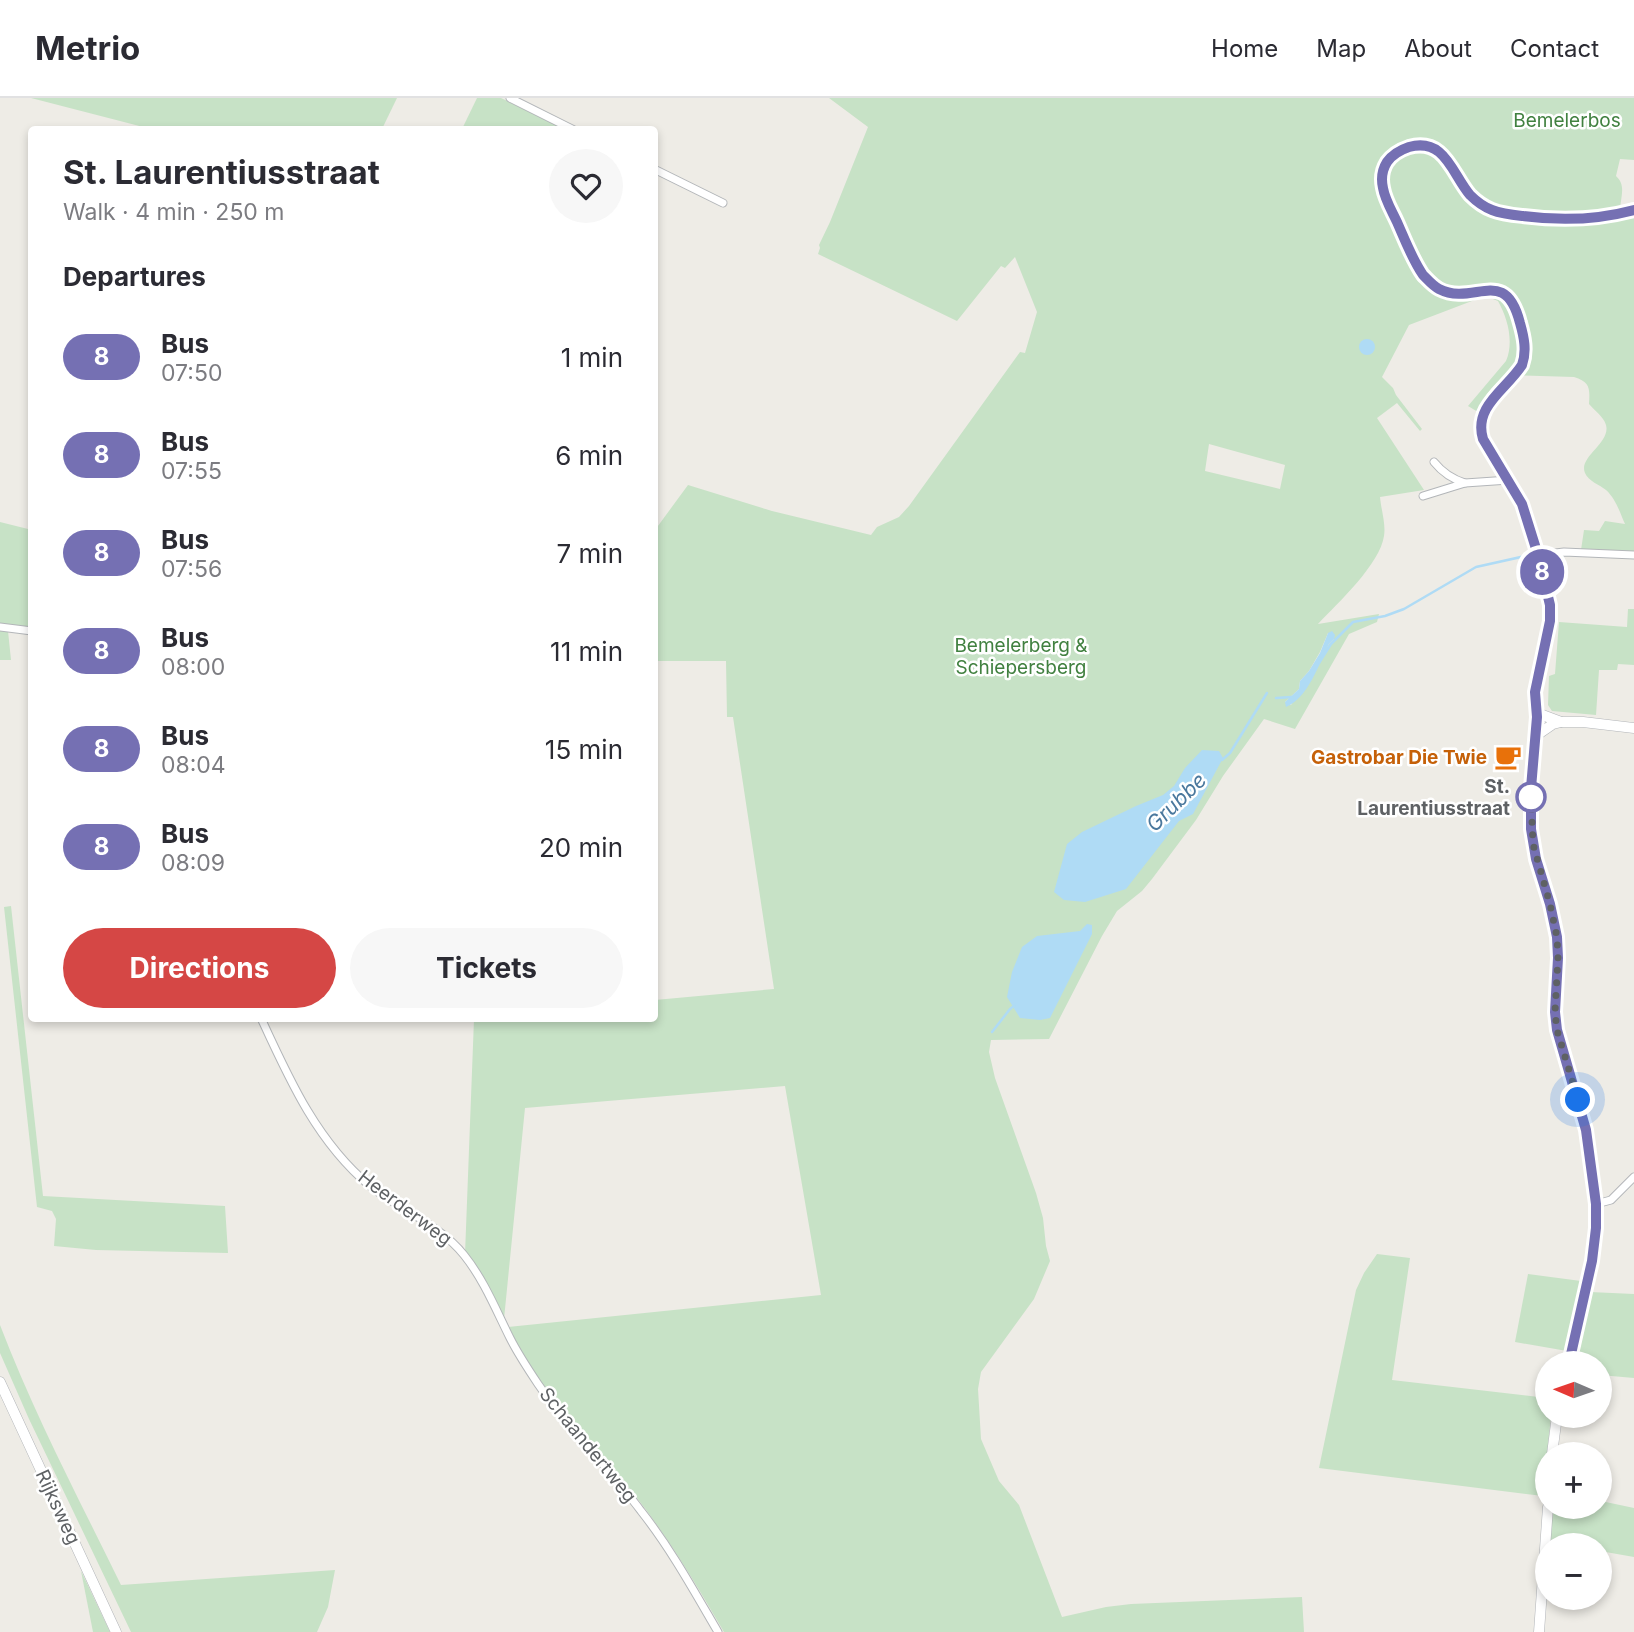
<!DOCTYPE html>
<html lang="en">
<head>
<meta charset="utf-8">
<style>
	body { margin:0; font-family:Inter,sans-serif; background:#f7f7f7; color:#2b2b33; height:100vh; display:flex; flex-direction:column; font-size:26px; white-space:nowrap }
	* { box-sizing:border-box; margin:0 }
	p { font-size:23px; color:#7c7c81 }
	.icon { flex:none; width:38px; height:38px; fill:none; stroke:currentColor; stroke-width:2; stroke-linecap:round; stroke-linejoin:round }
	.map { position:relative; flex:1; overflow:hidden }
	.sheet { position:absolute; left:28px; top:28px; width:630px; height:896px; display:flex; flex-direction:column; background:#fff; border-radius:7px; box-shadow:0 4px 10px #0003 }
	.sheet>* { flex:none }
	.badge { padding:0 14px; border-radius:23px; font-size:24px; line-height:46px }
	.needle { width:46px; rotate:272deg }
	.controls { position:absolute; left:1535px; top:1253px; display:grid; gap:14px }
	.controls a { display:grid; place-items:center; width:77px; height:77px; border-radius:50%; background:#fff; box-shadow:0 4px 10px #0003; font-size:35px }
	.you { position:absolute; width:35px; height:35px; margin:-18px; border:5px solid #fff; border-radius:50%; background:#1a73e8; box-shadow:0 0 0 10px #1a73e833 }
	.map>.badge { position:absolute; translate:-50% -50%; box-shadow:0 0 0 4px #fff }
	h2 { padding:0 35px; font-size:26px; line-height:63px }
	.round { display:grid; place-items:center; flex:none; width:74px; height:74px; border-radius:37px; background:#f7f7f7 }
	.headline { display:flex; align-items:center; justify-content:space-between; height:119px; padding:0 35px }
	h1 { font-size:33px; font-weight:700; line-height:52px }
	.action { display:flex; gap:14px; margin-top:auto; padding:14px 35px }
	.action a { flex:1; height:80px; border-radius:42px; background:#d54745; color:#fff; font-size:28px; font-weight:700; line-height:80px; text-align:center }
	.action a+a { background:#f7f7f7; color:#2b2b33 }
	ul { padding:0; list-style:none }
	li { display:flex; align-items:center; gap:21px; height:98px; padding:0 35px }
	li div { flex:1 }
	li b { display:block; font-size:26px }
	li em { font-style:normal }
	li .badge { min-width:77px; font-weight:700; text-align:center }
	header { display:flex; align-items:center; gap:42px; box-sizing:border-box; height:98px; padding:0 35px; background:#fff; border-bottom:2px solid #e1e1e2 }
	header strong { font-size:33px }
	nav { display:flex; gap:38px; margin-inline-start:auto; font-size:24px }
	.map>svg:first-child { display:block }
	.green { fill:#c7e2c6; fill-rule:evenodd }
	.water { fill:#afdbf5 }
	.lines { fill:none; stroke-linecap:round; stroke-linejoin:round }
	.stream { stroke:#afdbf5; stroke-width:2.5 }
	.street-casing { stroke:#b3b6b9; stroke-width:9 }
	.secondary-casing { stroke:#b2b5b9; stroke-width:11 }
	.street { stroke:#fff; stroke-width:7 }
	.secondary { stroke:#fff; stroke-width:10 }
	.line-casing { stroke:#fff; stroke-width:16 }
	.line { stroke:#7570b3; stroke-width:10 }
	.walk { stroke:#5e6164; stroke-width:7; stroke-dasharray:0 12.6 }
	.stop-dot { fill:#fff; stroke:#7570b3; stroke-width:3.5 }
	.labels { text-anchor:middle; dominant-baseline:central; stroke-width:5; stroke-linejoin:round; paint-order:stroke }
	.park-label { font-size:19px; fill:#418140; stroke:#fff }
	.food-label { font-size:19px; font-weight:bold; fill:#c56008; stroke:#fff; text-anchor:end }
	.stop-label { font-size:19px; font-weight:bold; fill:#5e6164; stroke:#fff; text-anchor:end }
	.street-label { font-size:19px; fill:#5e6164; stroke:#fff }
	.water-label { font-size:21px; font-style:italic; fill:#4a789d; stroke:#fff }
</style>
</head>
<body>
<header>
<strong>Metrio</strong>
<nav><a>Home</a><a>Map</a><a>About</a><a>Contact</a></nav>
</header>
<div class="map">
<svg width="1634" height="1534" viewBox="0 0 1634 1534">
	<rect width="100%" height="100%" fill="#eeece6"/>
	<g class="green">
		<polygon points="31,0 397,0 382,31 151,31"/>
		<polygon points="477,0 501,0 565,31 462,31"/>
		<path d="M829,0H1634V62L1620,61L1616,78C1626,87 1621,98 1620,111L1634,106V453L1581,452L1584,432L1599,433L1605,423L1625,426C1620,415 1616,401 1606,392C1600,387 1588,383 1585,375C1578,359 1611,345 1606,327C1604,319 1594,312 1589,306C1590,290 1590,284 1574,279L1506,277L1478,314L1468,308L1506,263C1514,244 1508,221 1498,203L1485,198L1409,227L1382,279L1393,290L1396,297L1422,331L1420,333L1397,305L1377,320L1424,392L1380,399C1381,411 1386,426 1384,438C1380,466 1338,505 1318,526L1379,516L1377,524L1349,536L1295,631L1264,621L1223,678L1196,722L1152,781L1142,793L1117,813L1102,838L1049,941L991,942L989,954L995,980L1036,1095L1043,1120L1046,1148L1050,1163L1034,1201L981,1274L978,1291L981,1341L999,1383L1019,1407L1062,1519L1106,1509L1131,1506L1302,1499L1304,1534H724C696,1486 668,1439 633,1395C615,1373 595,1353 576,1332C549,1301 527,1264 508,1229L821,1197L785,988L525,1010L504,1221C493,1198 482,1176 465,1156L474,921L654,920L655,902L774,891L733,619H727L726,563H655V432L688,387L772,413L871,437L877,429L899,419L909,408L1020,254L1025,255L1037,214L1015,159L1005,170L1001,168L957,223L818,156L820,150L819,147L830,124L868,29ZM1209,346L1285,367L1280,391L1205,373ZM1328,535L1334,541L1329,546L1291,607L1285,604L1299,591L1300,583L1309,573L1320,554Z"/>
		<polygon points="0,424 32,432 31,536 8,533 11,562 0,562"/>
		<polygon points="1628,511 1634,511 1634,567 1618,566 1617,572 1599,572 1596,617 1552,613 1548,607 1549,578 1555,576 1559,524 1627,529"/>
		<polygon points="11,808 43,1098 225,1108 228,1155 96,1152 54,1148 56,1121 52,1113 37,1109 4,809"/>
		<polygon points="1377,1156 1410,1160 1392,1282 1547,1300 1547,1318 1551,1318 1543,1398 1319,1370 1356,1192 1364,1175"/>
		<polygon points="1528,1176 1581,1183 1582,1192 1567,1253 1515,1244"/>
		<polygon points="1590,1194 1634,1196 1634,1280 1600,1277 1600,1265 1573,1265"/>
		<path d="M0,1227C34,1316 79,1401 121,1487L335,1472L328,1509L317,1534H131L29,1321L0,1255Z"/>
		<polygon points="1600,1380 1604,1381 1601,1403 1634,1410 1634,1459 1600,1453 1600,1447 1569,1447 1548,1443 1550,1409 1600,1409"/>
		<polygon points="81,1473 83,1477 110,1534 93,1534"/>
	</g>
	<g class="water">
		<circle cx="1367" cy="249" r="8"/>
		<path d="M1332,533L1335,537L1334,541L1329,546C1319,566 1308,600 1286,609L1285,604L1299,591L1300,583L1309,573L1320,555L1328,535Z"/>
		<polygon points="1202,652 1219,653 1223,660 1193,716 1179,723 1126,791 1085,804 1064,802 1054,794 1067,746 1082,734 1136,708 1163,697 1174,688 1185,670"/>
		<polygon points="1087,826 1092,827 1092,836 1050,920 1040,922 1020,920 1007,899 1012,874 1022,849 1037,838 1080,833"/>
	</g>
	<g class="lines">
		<g class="stream">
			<polyline points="1319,565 1331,546 1353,524 1385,518 1404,511 1476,469 1530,457"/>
			<polyline points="1276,600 1292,599"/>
			<polyline points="1222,662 1230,655 1267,595"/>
			<polyline points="992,934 1010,911 1015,907"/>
		</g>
		<g class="street-casing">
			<g id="street">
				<polyline points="510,0 574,32"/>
				<polyline points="654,71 723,105"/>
				<path d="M1434,364C1442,374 1452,381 1465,385"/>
				<polyline points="1423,398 1465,385 1509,382"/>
				<polyline points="1538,457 1564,454 1634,457"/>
				<polyline points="0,529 32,533"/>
				<path d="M261,920C289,981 317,1044 370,1088C400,1112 439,1126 464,1157C484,1182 496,1212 510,1240C518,1256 528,1271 538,1286C569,1331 608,1369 641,1413C671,1451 694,1493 718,1534"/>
				<polyline points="1596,1106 1611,1102 1634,1079"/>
			</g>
		</g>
		<g class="secondary-casing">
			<g id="secondary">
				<polyline points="1537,615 1561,624 1583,624 1634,630"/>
				<polyline points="1537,637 1553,626 1561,624"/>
				<path d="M1569,1265L1592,1163L1596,1130V1106L1585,1032L1557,932L1555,914L1557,860V839L1552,815L1536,761L1531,731V690L1537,615L1536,588L1550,523V507L1538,457L1522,406L1483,341L1480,328L1485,311L1522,267C1527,253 1524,239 1520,225C1504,163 1468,213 1435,188C1419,177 1383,104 1382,85C1382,74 1386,64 1394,57C1401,51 1410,48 1419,48C1449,48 1454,78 1470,97C1476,103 1484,109 1492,112C1502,116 1513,117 1523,118C1561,123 1597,122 1634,112"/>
				<polyline points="0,1284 116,1534"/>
				<polyline points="1552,1356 1557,1318"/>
				<polyline points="1539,1534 1548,1409"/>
			</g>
		</g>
		<use href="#street" class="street"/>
		<use href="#secondary" class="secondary"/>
	</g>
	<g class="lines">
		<g class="line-casing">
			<path id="line" d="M1569,1265L1592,1163L1596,1130V1106L1586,1032L1557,932L1555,914L1558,860L1557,839L1550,806L1536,761L1531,731V690L1537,619L1535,594L1550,523V507L1538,457L1522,406L1483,341C1473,308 1507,291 1522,267C1527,253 1524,239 1520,225C1505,166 1474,209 1439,191C1433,188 1428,182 1423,177C1412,161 1405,142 1397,124C1392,113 1385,102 1383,90C1381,81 1382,72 1387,64C1392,57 1400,52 1409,49C1445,39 1452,76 1470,97C1476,103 1484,109 1492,112C1502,116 1513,117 1523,118C1561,123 1597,122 1634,112"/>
		</g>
		<use href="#line" class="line"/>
		<polyline class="walk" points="1531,699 1533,746 1550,806 1557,839 1558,860 1555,914 1557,932 1578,1002"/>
	</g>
	<defs>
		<g id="cafe-bare" transform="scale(2.1)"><path d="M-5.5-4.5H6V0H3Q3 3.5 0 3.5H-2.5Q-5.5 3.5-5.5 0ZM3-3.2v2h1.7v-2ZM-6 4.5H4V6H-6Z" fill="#e8710a" stroke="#fff" stroke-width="2.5" paint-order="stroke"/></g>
	</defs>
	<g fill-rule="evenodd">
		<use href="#cafe-bare" x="1508" y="659"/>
	</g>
	<circle class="stop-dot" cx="1531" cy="699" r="14"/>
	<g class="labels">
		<g class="park-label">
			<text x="1567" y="22">Bemelerbos</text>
			<text x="1021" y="547">Bemelerberg &amp;<tspan x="1021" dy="22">Schiepersberg</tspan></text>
		</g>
		<g class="food-label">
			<text x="1487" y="659">Gastrobar Die Twie</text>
		</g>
		<g class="stop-label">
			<text x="1510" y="688">St.<tspan x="1510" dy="22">Laurentiusstraat</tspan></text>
		</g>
		<g class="street-label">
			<text transform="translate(405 1110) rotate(37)">Heerderweg</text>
			<text transform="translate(588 1347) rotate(51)">Schaandertweg</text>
			<text transform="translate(58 1409) rotate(65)">Rijksweg</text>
		</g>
		<g class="water-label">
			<text transform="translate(1176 704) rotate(-44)">Grubbe</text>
		</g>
	</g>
</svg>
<div class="controls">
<a><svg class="needle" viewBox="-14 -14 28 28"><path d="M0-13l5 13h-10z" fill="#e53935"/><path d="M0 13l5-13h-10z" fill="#7c7c81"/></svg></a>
<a>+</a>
<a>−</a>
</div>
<div class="you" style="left:1578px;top:1002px"></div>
<b class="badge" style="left:1542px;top:474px;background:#7570b3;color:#fff">8</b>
<section class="sheet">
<div class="headline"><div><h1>St. Laurentiusstraat</h1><p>Walk · 4 min · 250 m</p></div><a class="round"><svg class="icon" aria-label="heart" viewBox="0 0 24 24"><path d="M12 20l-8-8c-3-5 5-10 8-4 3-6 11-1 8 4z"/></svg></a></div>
<h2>Departures</h2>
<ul>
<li><span class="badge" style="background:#7570b3;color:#fff">8</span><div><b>Bus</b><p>07:50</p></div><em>1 min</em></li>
<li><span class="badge" style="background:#7570b3;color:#fff">8</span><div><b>Bus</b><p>07:55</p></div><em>6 min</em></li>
<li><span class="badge" style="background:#7570b3;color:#fff">8</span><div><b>Bus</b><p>07:56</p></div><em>7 min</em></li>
<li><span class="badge" style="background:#7570b3;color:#fff">8</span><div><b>Bus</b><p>08:00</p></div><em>11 min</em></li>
<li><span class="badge" style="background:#7570b3;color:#fff">8</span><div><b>Bus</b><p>08:04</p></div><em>15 min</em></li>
<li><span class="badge" style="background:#7570b3;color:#fff">8</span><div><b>Bus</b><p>08:09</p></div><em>20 min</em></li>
</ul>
<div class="action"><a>Directions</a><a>Tickets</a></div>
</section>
</div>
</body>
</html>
